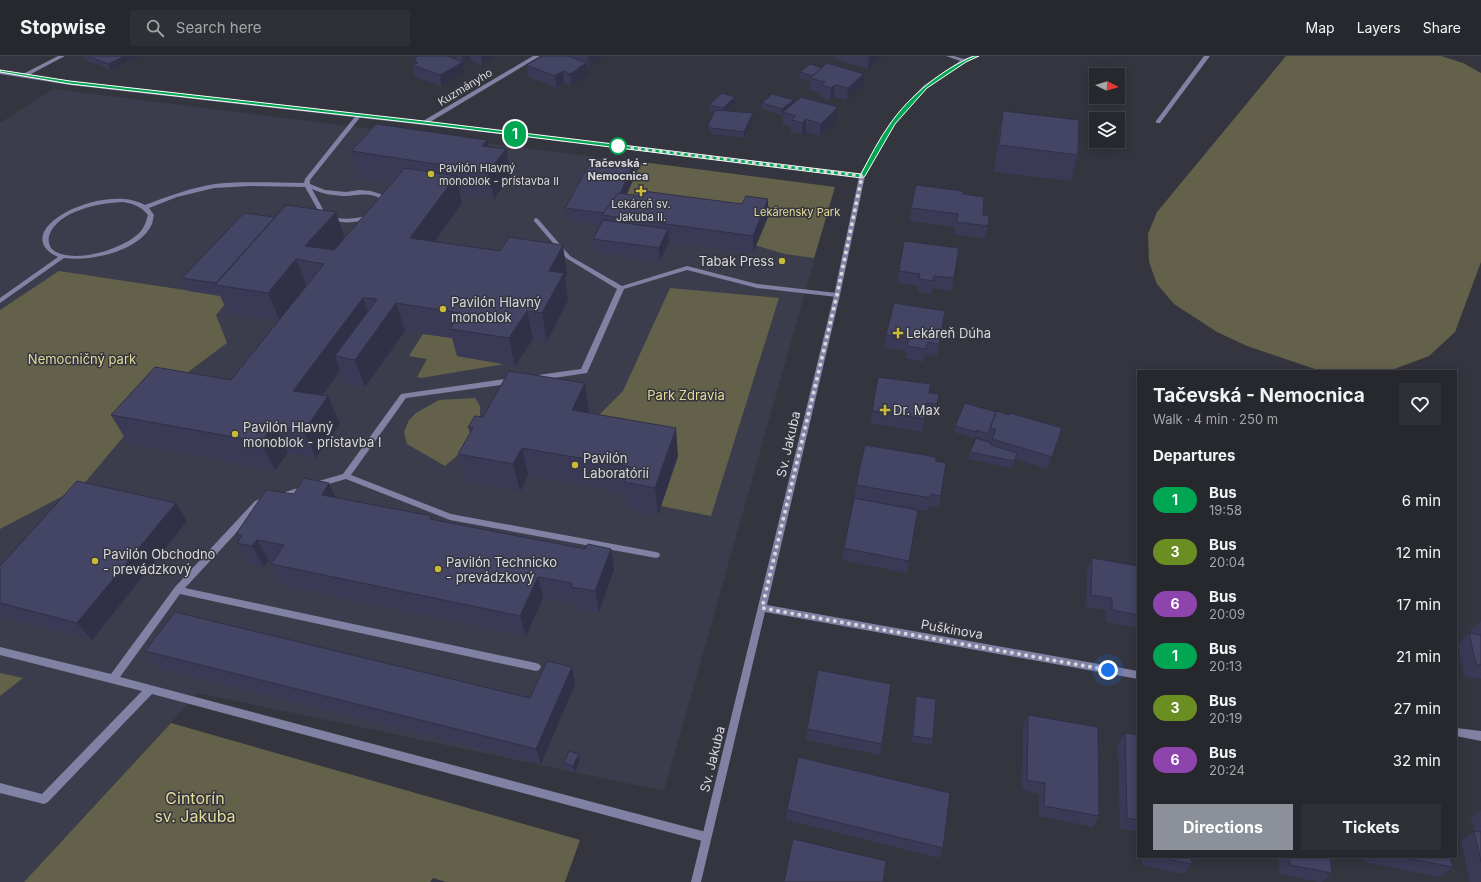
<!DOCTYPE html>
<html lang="en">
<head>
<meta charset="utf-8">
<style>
	body { margin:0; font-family:Inter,sans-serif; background:#2f3036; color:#f1f3f6; height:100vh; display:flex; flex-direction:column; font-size:15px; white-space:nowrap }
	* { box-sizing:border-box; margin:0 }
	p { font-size:13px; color:#a4a6aa }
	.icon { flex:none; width:22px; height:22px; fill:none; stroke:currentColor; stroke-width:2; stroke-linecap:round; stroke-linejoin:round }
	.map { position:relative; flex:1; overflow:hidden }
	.details { position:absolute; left:1137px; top:314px; width:320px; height:488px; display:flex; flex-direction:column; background:#27282e; border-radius:0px; box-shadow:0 2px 10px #0003,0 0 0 1px #43444a }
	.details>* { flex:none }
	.badge { padding:0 8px; border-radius:13px; font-size:14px; line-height:26px }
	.needle { width:26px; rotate:95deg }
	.buttons { position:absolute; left:1089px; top:12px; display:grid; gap:8px }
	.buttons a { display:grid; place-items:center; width:36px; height:36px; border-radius:0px; background:#27282e; box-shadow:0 2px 10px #0003,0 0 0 1px #43444a; font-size:20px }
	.you { position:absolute; width:20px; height:20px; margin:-10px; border:3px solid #fff; border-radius:50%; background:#1a73e8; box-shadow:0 0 0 6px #1a73e833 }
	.map>.badge { position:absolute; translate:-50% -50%; box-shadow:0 0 0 2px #fff }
	h2 { padding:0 16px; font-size:15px; line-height:36px }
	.round { display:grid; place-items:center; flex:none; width:42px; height:42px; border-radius:0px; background:#2f3036 }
	.head { display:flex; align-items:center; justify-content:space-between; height:68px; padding:0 16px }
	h1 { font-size:19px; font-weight:700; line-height:30px }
	.primary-button { display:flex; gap:8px; margin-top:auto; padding:8px 16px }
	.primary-button a { flex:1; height:46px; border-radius:0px; background:#8c9099; color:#fff; font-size:16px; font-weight:700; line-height:46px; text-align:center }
	.primary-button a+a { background:#2f3036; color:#f1f3f6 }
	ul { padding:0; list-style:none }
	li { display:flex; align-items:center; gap:12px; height:52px; padding:0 16px }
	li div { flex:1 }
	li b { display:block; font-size:15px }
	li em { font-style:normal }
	li .badge { min-width:44px; font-weight:700; text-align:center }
	header { display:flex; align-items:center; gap:24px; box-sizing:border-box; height:56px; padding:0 20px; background:#27282e; border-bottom:1px solid #43444a }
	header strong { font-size:19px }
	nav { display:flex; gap:22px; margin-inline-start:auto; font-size:14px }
	.search { width:280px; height:36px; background:#2f3036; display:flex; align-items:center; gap:10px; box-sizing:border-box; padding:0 14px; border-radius:0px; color:#a4a6aa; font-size:15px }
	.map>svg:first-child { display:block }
	.built { fill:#3c3d4c }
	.green { fill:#636149 }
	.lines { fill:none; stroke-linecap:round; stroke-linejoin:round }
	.service { fill:#8081a3; fill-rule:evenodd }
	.minor { fill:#8081a3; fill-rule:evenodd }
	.wall { fill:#3a3a57 }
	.shaded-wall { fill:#303047 }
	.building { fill:#444465; stroke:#303047 }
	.line { fill:#00a651; stroke:#fff }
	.walk { stroke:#d8d8de; stroke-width:4; stroke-dasharray:0 7.2 }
	.stop-dot { fill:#fff; stroke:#00a651; stroke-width:2 }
	.poi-dot { fill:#caba3a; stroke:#34353e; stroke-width:1.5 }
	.labels { text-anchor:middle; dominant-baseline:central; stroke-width:3; stroke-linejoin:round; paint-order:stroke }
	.far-street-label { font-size:11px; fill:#d8d8de; stroke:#34353e }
	.far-stop-label { font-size:11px; font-weight:bold; fill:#d8d8de; stroke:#34353e }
	.far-poi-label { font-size:11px; fill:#d8d8de; stroke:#34353e; text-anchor:start }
	.far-park-label { font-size:11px; fill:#e4dc99; stroke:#34353e }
	.poi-label { font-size:13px; fill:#d8d8de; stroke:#34353e; text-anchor:start }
	.park-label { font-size:13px; fill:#e4dc99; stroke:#34353e }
	.street-label { font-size:13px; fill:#d8d8de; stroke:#34353e }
	.near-park-label { font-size:16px; fill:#e4dc99; stroke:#34353e }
</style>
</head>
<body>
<header>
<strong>Stopwise</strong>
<div class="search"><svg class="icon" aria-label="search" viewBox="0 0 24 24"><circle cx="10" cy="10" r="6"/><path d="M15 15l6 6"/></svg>Search here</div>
<nav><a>Map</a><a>Layers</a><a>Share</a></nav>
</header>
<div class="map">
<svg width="1481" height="826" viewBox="0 0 1481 826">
	<rect width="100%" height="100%" fill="#34353e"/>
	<polygon class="built" points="53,33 835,131 664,735 198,637 24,826 0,826 0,67"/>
	<g class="green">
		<polygon points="1286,0 1441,0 1463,7 1481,17 1481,206 1455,276 1429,300 1389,315 1321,315 1247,290 1217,276 1174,248 1157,228 1149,206 1148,178 1157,156"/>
		<polygon points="642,106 835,131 814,202 785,198 621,150"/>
		<polygon points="59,215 231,241 216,259 227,287 161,336 82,430 0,473 0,254"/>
		<polygon points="670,232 779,242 711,460 661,450 576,382 623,335"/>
		<polygon points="423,278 467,284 458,300 505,308 421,322 417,321 427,303 409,300"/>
		<polygon points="475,342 480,350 480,361 459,398 445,410 407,388 404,376 409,364 416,357 439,344"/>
		<polygon points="0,617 23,622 0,640"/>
		<polygon points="171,667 580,784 565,826 446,826 433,822 430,826 24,826"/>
	</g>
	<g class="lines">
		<g class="service">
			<polygon points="1204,0 1210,0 1160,67 1156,67 1156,65"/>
			<path d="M359,57L362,59L310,124V128L325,134L346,136L359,134L371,135L383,139L385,148L383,151L381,152L378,150V141C366,137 359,139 347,140C335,140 323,138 312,133L326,159C342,165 354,163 370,159L373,161L372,162C354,168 339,168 322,161L305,131L250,130L214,132L177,141L149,152L154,159C153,162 153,165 152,168C140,195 91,206 64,202L0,247V242L58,201C4,175 104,125 145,149C166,141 193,131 215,128C245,125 275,127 304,127L305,123L357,58ZM123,146C133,148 141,150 148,159C146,165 145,170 141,175C125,193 74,209 53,194C49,191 48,184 49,180C58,154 100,147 123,146Z"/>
			<polygon points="536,162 538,163 570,200 622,230 687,210 757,228 837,237 840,239 837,241 757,232 687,214 624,233 587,317 534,325 530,322 531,320 581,313 617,233 566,202 534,165 534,163"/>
			<polygon points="512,322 515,323 516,325 515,327 406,342 351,419 451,458 656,496 659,497 660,499 659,501 656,502 450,464 346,423 315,432 312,431 311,429 312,427 343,418 401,338"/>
			<polygon points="304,430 307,431 308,433 307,435 279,444 276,443 275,441 276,439"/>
			<polygon points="260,443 263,444 264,446 263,448 185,532 536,607 539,608 541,611 539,614 536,615 180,538 120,621 706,776 710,777 711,781 710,785 706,786 152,638 48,746 44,748 0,737 0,727 42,738 142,635 0,599 0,591 111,618 175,531 255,445"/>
		</g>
		<g class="minor">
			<polygon points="58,0 65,0 29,19 70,25 423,65 533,0 540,0 430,66 860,118 890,67 923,30 960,5 946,0 954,0 964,3 972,0 979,0 966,6 927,32 894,69 865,120 840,239 767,549 1138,615 1138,623 765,556 701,826 691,826 834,239 859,121 424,69 70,29 0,18 0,14 23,18"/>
			<polygon points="1456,672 1481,675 1481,685 1456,680"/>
		</g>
	</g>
	<g class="wall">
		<polygon points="83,0 141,0 111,14 85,4"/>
		<polygon points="456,0 496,0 482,9 471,5 463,7 465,17 442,31 415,21 412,9 414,8 413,3 457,4"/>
		<polygon points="571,0 606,0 589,11 587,10 588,18 581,23 581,24 572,30 564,27 557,32 528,21 526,9 571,1"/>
		<polygon points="835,0 884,0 868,13 834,3"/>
		<polygon points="800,16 863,30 847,44 834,41 830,44 820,41 821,37 810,34 810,25 800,22"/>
		<polygon points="735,41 735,47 727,55 752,63 744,82 712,78 709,75 708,69 714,56 709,55 709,49"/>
		<polygon points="794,44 794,47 838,51 837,64 820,80 806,76 802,79 791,76 791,71 783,68 783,59 782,59 762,53 762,47"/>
		<polygon points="1003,55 1078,99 1071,125 994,116 998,82"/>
		<polygon points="488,91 506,93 511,120 494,143 460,138 462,147 435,186 567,217 565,222 568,244 547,285 533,283 515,310 457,300 452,282 405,275 365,331 346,328 340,315 322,340 328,340 340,368 316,402 288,397 275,414 128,387 111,359 231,324 279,265 228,257 220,240 188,235 182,222 345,182 392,127 359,122 351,95"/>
		<polygon points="634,106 635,119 627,138 768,161 753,197 669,186 660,205 594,196 593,183 601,169 567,164 565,152"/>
		<polygon points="963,138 983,159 988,170 985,183 954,178 955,171 909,165 911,152"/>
		<polygon points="899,215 954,222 952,235 932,232 931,238 917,236 918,230 897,227"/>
		<polygon points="945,255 937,301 925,298 924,306 905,302 906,295 884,292 886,279"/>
		<polygon points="585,327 589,355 588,357 678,400 658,459 628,453 626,437 528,419 520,435 466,426 458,398 470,377 468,371 483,361"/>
		<polygon points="929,337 939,338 935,361 925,360 922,376 870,367 872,355"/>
		<polygon points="996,356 1062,372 1047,413 1015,403 1012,412 968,403 970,396 991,387 991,386 974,380 974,382 954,376 955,370"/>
		<polygon points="936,405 941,440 939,452 929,450 928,455 859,443 909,505 907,517 842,504 844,492 854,442 856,429"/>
		<polygon points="294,438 335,442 432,460 433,464 585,493 611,493 614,514 599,556 575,552 574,548 543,542 526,580 283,529 271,508 272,506 269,505 264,511 250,508 237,487 239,484 236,478"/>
		<polygon points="176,447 187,465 92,584 0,560 0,510"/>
		<polygon points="1092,502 1138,510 1138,572 1106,566 1106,554 1086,551 1087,515"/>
		<polygon points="1481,564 1481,623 1464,620 1458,588 1469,577 1470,577 1470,576"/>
		<polygon points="145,595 530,642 572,611 575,628 541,708 159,612"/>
		<polygon points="916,640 933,683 932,689 911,686 915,646"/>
		<polygon points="1028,659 1099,760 1093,771 1039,760 1039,738 1022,734 1023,670"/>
		<polygon points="807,673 882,688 880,699 806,684"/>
		<polygon points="1125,677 1138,679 1138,776 1120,772 1118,688"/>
		<polygon points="580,703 575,716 565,713 564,707"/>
		<polygon points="787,754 943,792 940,802 786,764"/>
		<polygon points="1481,754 1481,826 1470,826 1461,785 1475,775 1471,762"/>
		<polygon points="1141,801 1191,801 1192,808 1184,818 1142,809"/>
		<polygon points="1278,801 1330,801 1332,817 1322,826 1318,826 1280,818"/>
		<polygon points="1363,801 1450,801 1453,811 1440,821 1364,806"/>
	</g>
	<g class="shaded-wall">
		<polygon points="125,0 141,0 111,14 108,8"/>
		<polygon points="462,0 470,0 471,5 463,7"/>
		<polygon points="481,0 496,0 482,9"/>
		<polygon points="588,0 606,0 589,11"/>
		<polygon points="871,0 884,0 868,13 869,1"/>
		<polygon points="463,6 465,17 442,31 440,19"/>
		<polygon points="587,7 588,18 581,23 581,24 572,30 570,18 578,12"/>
		<polygon points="563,15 564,27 557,32 555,20"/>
		<polygon points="864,18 863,30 847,44 848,32"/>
		<polygon points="835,29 834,41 830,44 831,32"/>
		<polygon points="735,41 735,47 723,59 723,52"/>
		<polygon points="794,44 794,50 783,56 783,59 782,59 782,53"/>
		<polygon points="838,51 837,64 820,80 821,68"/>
		<polygon points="753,57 752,63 744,82 744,76"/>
		<polygon points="806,63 806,76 802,79 802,67"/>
		<polygon points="487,84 492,110 488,117 482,90"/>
		<polygon points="506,93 511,120 494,143 488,116"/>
		<polygon points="634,106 635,119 619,155 607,160"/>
		<polygon points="456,120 462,147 418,209 410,182"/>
		<polygon points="768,143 768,161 753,197 753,180"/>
		<polygon points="336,156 345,183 323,208 305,190"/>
		<polygon points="668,173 669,186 660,205 659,192"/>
		<polygon points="563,189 567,217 565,222 568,244 547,285 542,257 549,215"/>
		<polygon points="296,203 307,231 280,265 268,237"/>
		<polygon points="363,242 373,269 335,300 340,315 305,363 293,335"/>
		<polygon points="396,247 405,275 365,331 355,304"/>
		<polygon points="527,255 533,283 515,310 509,282"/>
		<polygon points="585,327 589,355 576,382 572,354"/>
		<polygon points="328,340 340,368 316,402 304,375"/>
		<polygon points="274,369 288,397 275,414 261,386"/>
		<polygon points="676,372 678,400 658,459 655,432"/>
		<polygon points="522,392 528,419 520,435 513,408"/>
		<polygon points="329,427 339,449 322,439"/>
		<polygon points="176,447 187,465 92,584 77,567"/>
		<polygon points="257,484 269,505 264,511 252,490"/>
		<polygon points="611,493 614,514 599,556 595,535"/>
		<polygon points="538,521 543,542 526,580 520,560"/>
		<polygon points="572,611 575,628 541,708 536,693"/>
		<polygon points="579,698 580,703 575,716 573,710"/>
	</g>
	<g class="building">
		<polygon points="87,0 125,0 108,8"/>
		<polygon points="418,0 447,0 463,6 440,19 412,9 418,7 414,5 416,4 413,3"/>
		<polygon points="542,0 568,0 587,7 578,12 580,12 570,18 563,15 555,20 526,9"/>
		<polygon points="827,7 864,18 848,32 835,29 831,32 821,29 825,26 810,22"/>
		<polygon points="810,8 822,12 812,20 800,16"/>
		<polygon points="722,37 735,41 723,52 709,49"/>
		<polygon points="772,38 794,44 782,53 762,47"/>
		<polygon points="801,41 838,51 821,68 806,63 802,67 792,64 796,60 783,56"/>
		<polygon points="715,54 753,57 744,76 712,72 708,69"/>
		<polygon points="1003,55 1079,64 1078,99 999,89"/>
		<polygon points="376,68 487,84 482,90 506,93 488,116 351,95"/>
		<polygon points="593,102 634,106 620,138 618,137 604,157 565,152"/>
		<polygon points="405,112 456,120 410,182 500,195 509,181 563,189 549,215 564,217 542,257 527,255 509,282 450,273 460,257 396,247 355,304 335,300 377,243 363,242 293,335 328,340 304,375 274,369 261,386 111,359 155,311 231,324 324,208 296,203 268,237 215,229 286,149 336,156 305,190 334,194"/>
		<polygon points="916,129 963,135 963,138 984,141 983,159 989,159 988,170 956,166 958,158 911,152"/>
		<polygon points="643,135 742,148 746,140 768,143 753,180 602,159 618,137 641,140"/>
		<polygon points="244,157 275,161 216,227 182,222"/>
		<polygon points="603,164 668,173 659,192 593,183"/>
		<polygon points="904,185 959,192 954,222 934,220 933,225 919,223 920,218 899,215"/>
		<polygon points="894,247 945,255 939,288 928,286 926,293 907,290 909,282 886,279"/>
		<polygon points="509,315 585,327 572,354 676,372 655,432 624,426 631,411 522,392 513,408 458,398 473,372 468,371 475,360 483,361"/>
		<polygon points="878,321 931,328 929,337 939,338 937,348 927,347 925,363 872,355"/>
		<polygon points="965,347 996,356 990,372 988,378 976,374 976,376 955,370"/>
		<polygon points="997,355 1009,359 1010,357 1062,372 1052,401 992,383 996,373 990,372"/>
		<polygon points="976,382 991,387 991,389 1017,397 1014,405 970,396"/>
		<polygon points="865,389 936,401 936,405 946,407 941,440 931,438 931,442 856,429"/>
		<polygon points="304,422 329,427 322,439 432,460 430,463 585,493 588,488 611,493 595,535 571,531 572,527 538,521 520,560 271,508 284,489 257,484 252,490 237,487 242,480 236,478 266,434 294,438"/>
		<polygon points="77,425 176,447 77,567 0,547 0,510"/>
		<polygon points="854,442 918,454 909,505 844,492"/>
		<polygon points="1092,502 1138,510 1138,559 1112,554 1112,542 1091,539"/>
		<polygon points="175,556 530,642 547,605 572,611 536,693 145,595"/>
		<polygon points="1469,577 1481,579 1481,609 1476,608"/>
		<polygon points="818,614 891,628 882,688 807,673"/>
		<polygon points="916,640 936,643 933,683 913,680"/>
		<polygon points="1028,659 1098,671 1099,760 1044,750 1045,727 1027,724"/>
		<polygon points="1125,677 1138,679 1138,764 1127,762"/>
		<polygon points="569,695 579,698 573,710 564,707"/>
		<polygon points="798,701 950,737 943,792 787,754"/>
		<polygon points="1474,775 1481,776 1481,806"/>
		<polygon points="793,783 886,805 883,826 784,826"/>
		<polygon points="1157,801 1191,801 1192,808"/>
		<polygon points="1289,801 1330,801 1332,817 1290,809"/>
		<polygon points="1401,801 1450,801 1453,811"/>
	</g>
	<path class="line" d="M974,0H979L966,6L927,32L895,68L865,120L862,122L424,68L70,28L0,16V14L70,25L424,65L861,118C870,101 879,83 890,68C909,40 944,12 974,0Z"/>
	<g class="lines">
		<polyline class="walk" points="618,90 862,120 837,239 762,552 1108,614"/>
	</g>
	<circle class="stop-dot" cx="618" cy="90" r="8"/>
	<g class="poi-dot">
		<circle cx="431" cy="118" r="4"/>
		<path d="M639 129h4v4h4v4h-4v4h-4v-4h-4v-4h4z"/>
		<circle cx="782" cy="205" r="4"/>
		<circle cx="443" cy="253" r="4"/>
		<path d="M896 271h4v4h4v4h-4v4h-4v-4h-4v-4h4z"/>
		<path d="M883 348h4v4h4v4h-4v4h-4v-4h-4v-4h4z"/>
		<circle cx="235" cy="378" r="4"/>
		<circle cx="575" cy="409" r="4"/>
		<circle cx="95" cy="505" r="4"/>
		<circle cx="438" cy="513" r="4"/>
	</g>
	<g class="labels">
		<g class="far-street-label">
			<text transform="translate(465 31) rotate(-31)">Kuzmányho</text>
		</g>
		<g class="far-stop-label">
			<text x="618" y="107">Tačevská -<tspan x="618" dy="13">Nemocnica</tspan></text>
		</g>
		<g class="far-poi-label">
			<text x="439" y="112">Pavilón Hlavný<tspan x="439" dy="13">monoblok - prístavba II</tspan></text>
			<text x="641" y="148" text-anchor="middle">Lekáreň sv.<tspan x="641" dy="13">Jakuba II.</tspan></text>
		</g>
		<g class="far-park-label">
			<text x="797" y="156">Lekárensky Park</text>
		</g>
		<g class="poi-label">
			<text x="774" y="205" text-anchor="end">Tabak Press</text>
			<text x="451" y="246">Pavilón Hlavný<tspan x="451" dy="15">monoblok</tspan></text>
			<text x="906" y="277">Lekáreň Dúha</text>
			<text x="893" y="354">Dr. Max</text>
			<text x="243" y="371">Pavilón Hlavný<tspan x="243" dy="15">monoblok - prístavba I</tspan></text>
			<text x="583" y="402">Pavilón<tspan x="583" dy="15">Laboratórií</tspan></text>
			<text x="103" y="498">Pavilón Obchodno<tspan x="103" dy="15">- prevádzkový</tspan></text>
			<text x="446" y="506">Pavilón Technicko<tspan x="446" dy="15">- prevádzkový</tspan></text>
		</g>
		<g class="park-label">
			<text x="82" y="303">Nemocničný park</text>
			<text x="686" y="339">Park Zdravia</text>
		</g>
		<g class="street-label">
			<text transform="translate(788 388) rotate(-77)">Sv. Jakuba</text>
			<text transform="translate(952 573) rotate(10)">Puškinova</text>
			<text transform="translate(712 703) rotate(-76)">Sv. Jakuba</text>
		</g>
		<g class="near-park-label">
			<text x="195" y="742">Cintorín<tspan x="195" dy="18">sv. Jakuba</tspan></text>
		</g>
	</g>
</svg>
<div class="buttons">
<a><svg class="needle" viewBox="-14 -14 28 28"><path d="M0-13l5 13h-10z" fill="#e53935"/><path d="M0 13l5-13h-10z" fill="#a4a6aa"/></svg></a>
<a><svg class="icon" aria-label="layers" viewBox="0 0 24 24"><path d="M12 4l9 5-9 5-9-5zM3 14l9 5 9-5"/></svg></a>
</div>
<div class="you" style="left:1108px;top:614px"></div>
<b class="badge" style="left:515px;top:78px;background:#00a651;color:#fff">1</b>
<section class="details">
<div class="head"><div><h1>Tačevská - Nemocnica</h1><p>Walk · 4 min · 250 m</p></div><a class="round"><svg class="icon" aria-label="heart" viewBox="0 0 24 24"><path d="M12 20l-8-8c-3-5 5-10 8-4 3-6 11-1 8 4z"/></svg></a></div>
<h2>Departures</h2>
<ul>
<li><span class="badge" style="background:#00a651;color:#fff">1</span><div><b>Bus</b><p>19:58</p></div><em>6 min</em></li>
<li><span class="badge" style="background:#6b8e23;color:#fff">3</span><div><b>Bus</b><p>20:04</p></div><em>12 min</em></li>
<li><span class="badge" style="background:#8e44ad;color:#fff">6</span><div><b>Bus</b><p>20:09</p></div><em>17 min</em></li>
<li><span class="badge" style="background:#00a651;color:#fff">1</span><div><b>Bus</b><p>20:13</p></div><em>21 min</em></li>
<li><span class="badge" style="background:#6b8e23;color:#fff">3</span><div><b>Bus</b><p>20:19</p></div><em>27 min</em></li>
<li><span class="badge" style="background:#8e44ad;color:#fff">6</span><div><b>Bus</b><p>20:24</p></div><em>32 min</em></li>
</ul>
<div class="primary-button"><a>Directions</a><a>Tickets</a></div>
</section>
</div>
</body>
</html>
